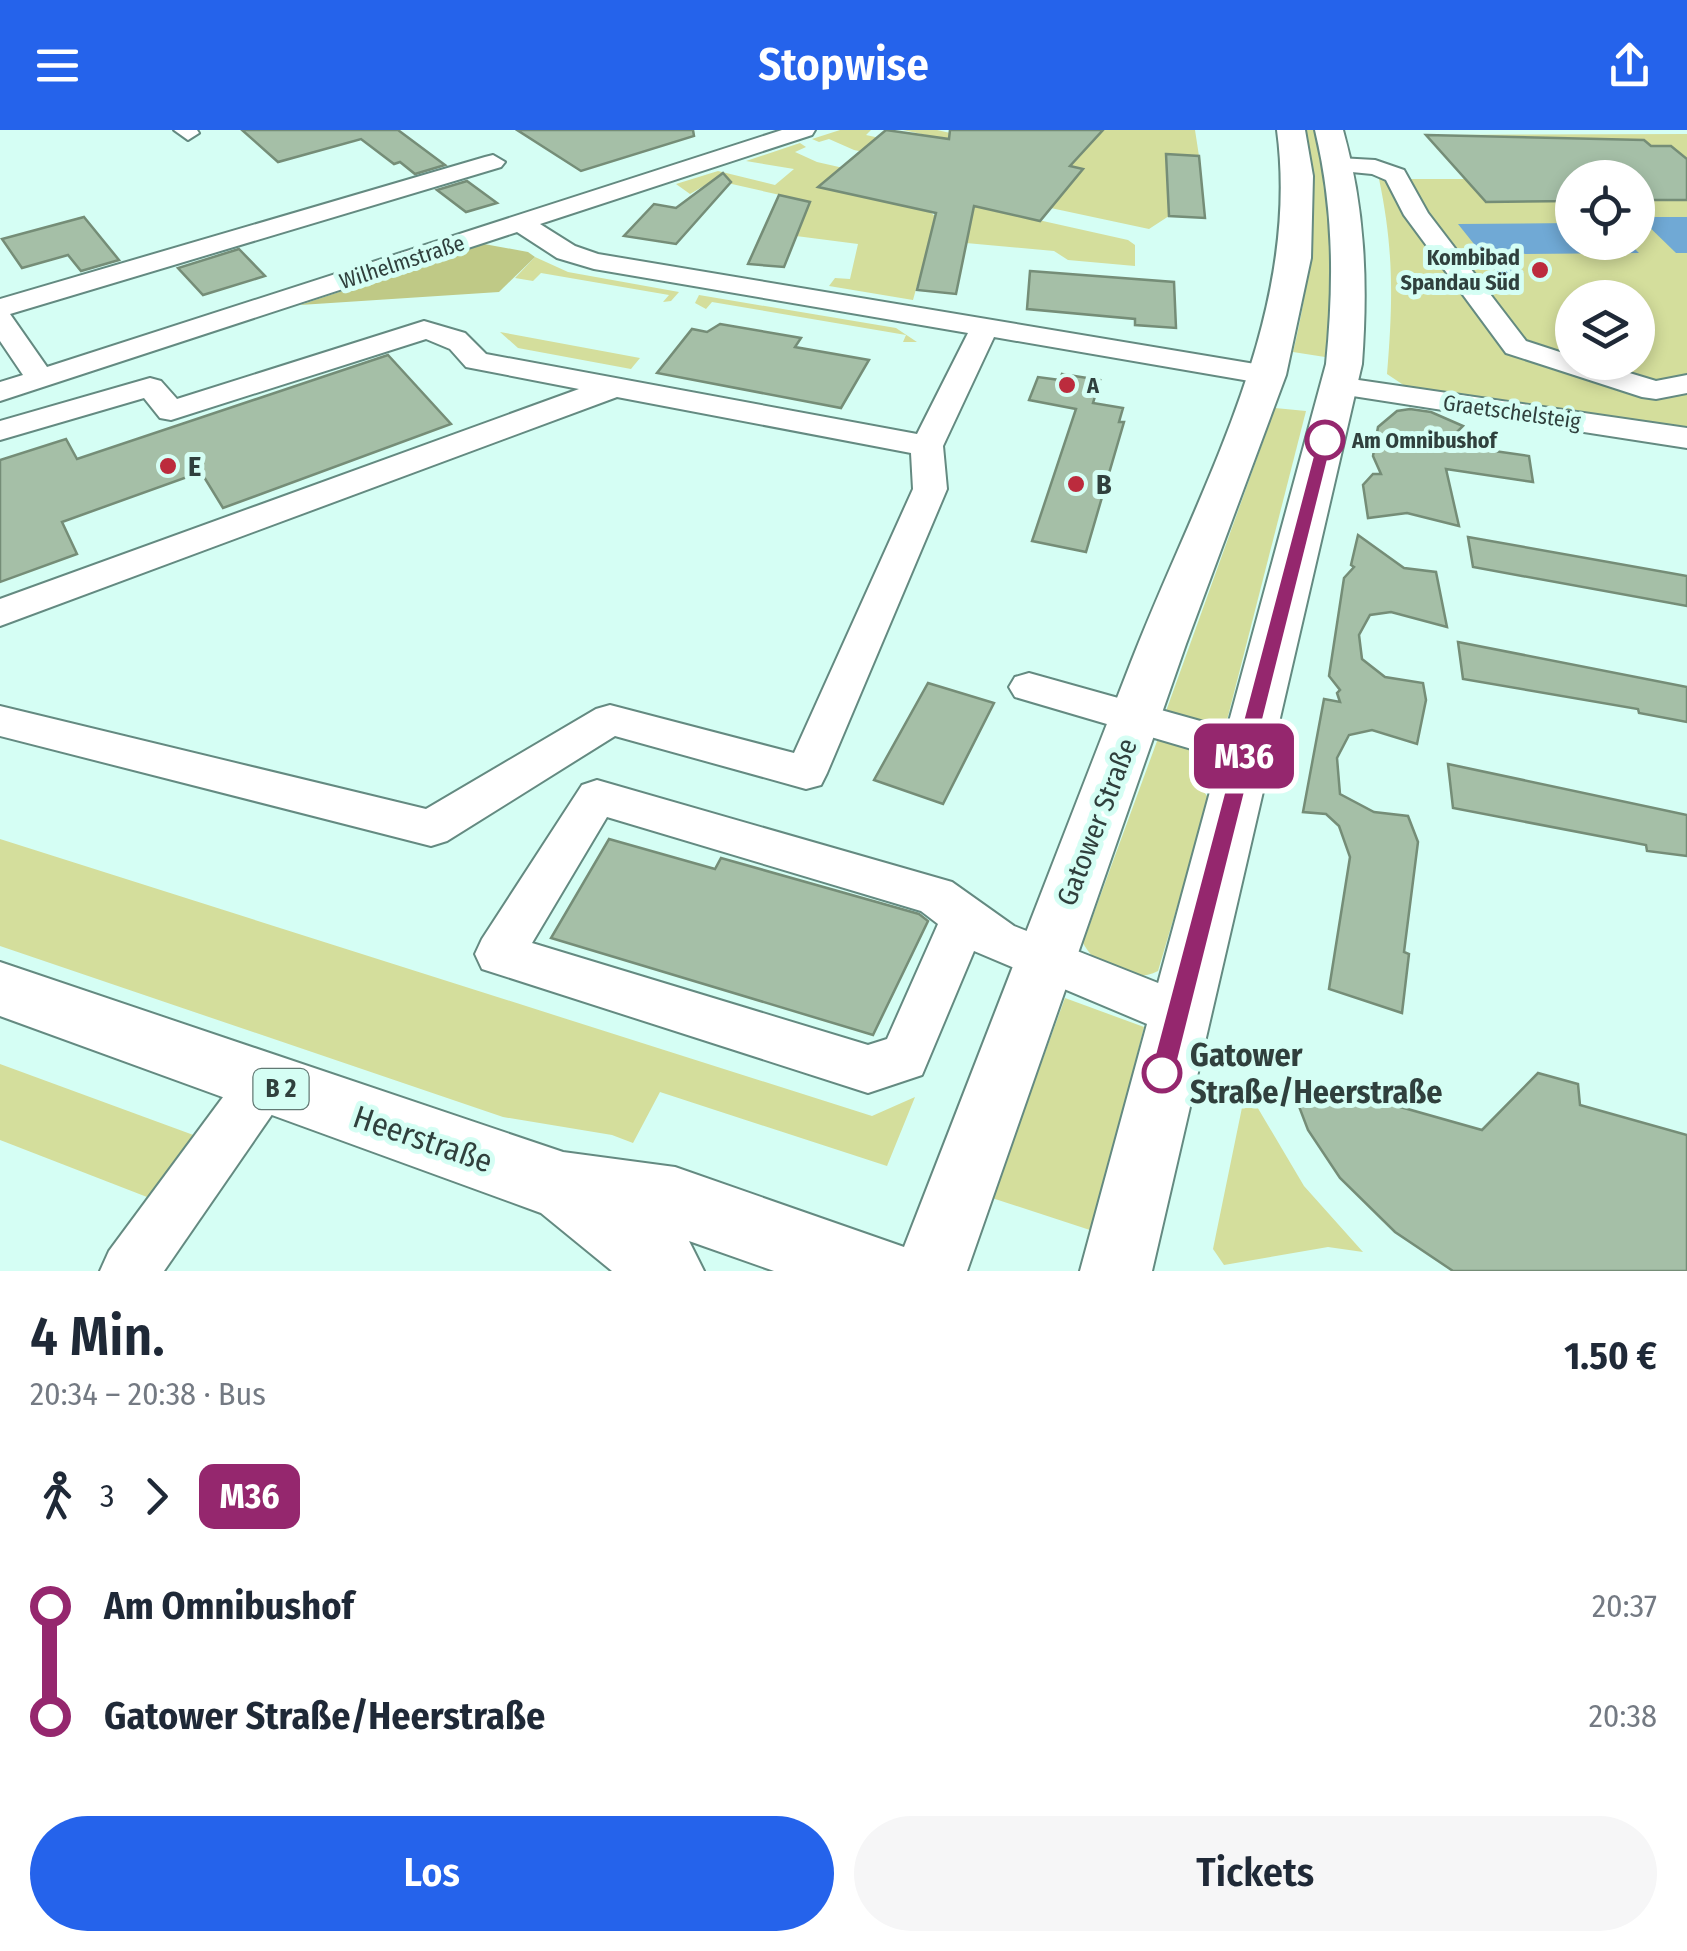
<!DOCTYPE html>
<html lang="de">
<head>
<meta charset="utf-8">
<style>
	body { margin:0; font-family:"Fira Sans Condensed",sans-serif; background:#f6f6f7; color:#1f2937; height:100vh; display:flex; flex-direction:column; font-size:38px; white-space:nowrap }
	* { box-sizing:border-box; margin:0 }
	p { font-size:32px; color:#747a83 }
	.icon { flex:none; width:55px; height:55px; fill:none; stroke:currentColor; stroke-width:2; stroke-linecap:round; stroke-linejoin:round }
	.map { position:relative; height:1141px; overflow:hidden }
	.side { display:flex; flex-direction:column; background:#fff; flex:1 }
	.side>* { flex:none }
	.badge { padding:0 20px; border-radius:15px; font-size:35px; line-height:65px }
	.tools { position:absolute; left:1555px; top:30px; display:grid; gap:20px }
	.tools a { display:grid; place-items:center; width:100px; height:100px; border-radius:50%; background:#fff; box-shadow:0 5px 15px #0003; font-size:50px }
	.map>.badge { position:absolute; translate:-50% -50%; box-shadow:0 0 0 5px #fff }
	.legs { display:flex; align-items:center; gap:15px; height:110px; padding:0 30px; font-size:32px }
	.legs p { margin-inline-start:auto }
	.summary { display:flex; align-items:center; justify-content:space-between; height:170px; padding:0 30px }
	h1 { font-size:55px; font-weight:600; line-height:75px }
	.button { display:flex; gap:20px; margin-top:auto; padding:20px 30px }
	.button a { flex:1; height:115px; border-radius:60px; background:#2563eb; color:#fff; font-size:40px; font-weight:600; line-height:115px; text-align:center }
	.button a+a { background:#f6f6f7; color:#1f2937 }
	ul { padding:0 30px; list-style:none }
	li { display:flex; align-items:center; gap:35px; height:110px; font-size:38px }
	li i { display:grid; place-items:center; width:15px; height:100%; margin:0 12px; background:currentColor }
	li i::after { content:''; width:25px; height:25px; margin:-12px; border:8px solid; border-radius:50%; background:#fff }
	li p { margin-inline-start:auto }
	li:first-child i { background:linear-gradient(#0000 50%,currentColor 0) }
	li:last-child i { background:linear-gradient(currentColor 50%,#0000 0) }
	header { display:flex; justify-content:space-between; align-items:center; height:130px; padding:0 30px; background:#2563eb; color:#fff; font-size:45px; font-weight:600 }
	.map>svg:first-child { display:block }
	.green { fill:#d4de9c; fill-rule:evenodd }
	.forest { fill:#bfc986 }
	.water { fill:#70a9d5 }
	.building { fill:#a5bfa7; stroke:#758d77; stroke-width:2.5 }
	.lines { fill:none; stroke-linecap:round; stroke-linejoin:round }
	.minor-casing { stroke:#648a81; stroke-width:4 }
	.major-casing { stroke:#648a81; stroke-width:4 }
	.minor { fill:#fff; fill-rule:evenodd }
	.major { fill:#fff; fill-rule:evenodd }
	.line-1 { fill:#95276e; stroke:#fff; stroke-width:2.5 }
	.poi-dot { fill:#bc2b3d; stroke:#d5fef4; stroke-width:4 }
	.stop-1-dot { fill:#fff; stroke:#95276e; stroke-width:5 }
	.labels { text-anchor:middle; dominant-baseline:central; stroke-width:10; stroke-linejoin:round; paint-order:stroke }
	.far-poi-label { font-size:22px; font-weight:bold; fill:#30403d; stroke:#d5fef4; text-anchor:end }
	.far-street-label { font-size:22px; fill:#30403d; stroke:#d5fef4 }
	.far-stop-label { font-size:22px; font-weight:bold; fill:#30403d; stroke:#d5fef4; text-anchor:start }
	.shield { fill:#d5fef4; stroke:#627974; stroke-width:2.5 }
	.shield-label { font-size:25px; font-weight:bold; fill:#30403d }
	.poi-label { font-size:28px; font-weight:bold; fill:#30403d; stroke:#d5fef4; text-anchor:start }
	.street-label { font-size:28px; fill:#30403d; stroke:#d5fef4 }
	.near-stop-label { font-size:32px; font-weight:bold; fill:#30403d; stroke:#d5fef4; text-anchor:start }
	.near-street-label { font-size:32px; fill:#30403d; stroke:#d5fef4 }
</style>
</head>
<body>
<header><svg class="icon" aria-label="menu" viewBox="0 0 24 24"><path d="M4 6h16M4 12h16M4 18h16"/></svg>Stopwise<svg class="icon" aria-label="share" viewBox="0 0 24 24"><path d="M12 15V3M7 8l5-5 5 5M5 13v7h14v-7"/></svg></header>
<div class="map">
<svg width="1687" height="1141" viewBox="0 0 1687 1141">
	<rect width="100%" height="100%" fill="#d5fef4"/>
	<g class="green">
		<polygon points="840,0 871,0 866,5 1074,50 1083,39 903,0 937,0 968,7 1048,0 1195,0 1199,26 1166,24 1169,86 1149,99 1018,71 1007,83 1128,110 1135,115 1135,136 1068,130 1054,121 966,113 951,71 832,45 819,57 930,82 936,87 913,170 829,156 835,148 850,149 858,114 796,106 789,67 714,50 690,64 676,54 718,41 775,55 794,39 746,31 800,13 806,17 795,22 817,32 949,62 966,44 854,20 829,9 819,12 812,9"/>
		<path d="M1304,0H1317C1336,74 1337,151 1325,227L1293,222C1312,146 1315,77 1304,0Z"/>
		<path d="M1687,4V299L1405,256L1387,244C1393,172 1394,120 1379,49H1465L1426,5ZM1572,48H1638V112H1572ZM1572,168H1638V232H1572Z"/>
		<polygon points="535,127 568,142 679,162 671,171 663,172 669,165 541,143 533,151 515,148"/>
		<polygon points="699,165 896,198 917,212 903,212 906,205 712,172 706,179 695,173"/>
		<polygon points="500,202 640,228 631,239 518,218"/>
		<polygon points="1275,278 1306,281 1224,602 1165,584"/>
		<path d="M1160,603L1204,618L1196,650L1209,669L1158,841C1132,855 1096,838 1083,813Z"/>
		<polygon points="0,709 872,986 915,967 887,1036 660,962 633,1013 612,1005 503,987 0,816"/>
		<polygon points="1065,868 1144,897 1093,1101 992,1068"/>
		<polygon points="0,934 237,1021 196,1086 0,1010"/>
		<polygon points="1246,958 1304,1056 1363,1122 1328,1117 1224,1135 1213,1119"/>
	</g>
	<polygon class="forest" points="484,114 528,122 535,127 499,162 300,175"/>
	<g class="water">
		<polygon points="1639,87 1687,87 1687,123 1676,123"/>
		<polygon points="1572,93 1572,112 1629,113 1639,123 1509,124 1524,143 1498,144 1458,94"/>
	</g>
	<g class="building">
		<polygon points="242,0 398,0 445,35 415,44 400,32 394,34 361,9 278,32"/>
		<polygon points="517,0 693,0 694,6 581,41"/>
		<polygon points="886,0 949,9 950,0 1103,0 1070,36 1083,39 1040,91 974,76 956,164 917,160 936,83 818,57"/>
		<polygon points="1426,5 1644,10 1651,16 1671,16 1687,29 1687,70 1638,70 1638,48 1572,48 1572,71 1486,72"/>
		<polygon points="1166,24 1199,26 1205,88 1169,86"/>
		<polygon points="723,43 731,52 676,114 624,106 654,74 676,78"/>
		<polygon points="467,51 497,73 466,82 437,60"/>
		<polygon points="779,65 810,72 784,137 748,134"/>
		<polygon points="84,87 119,130 81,141 68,125 22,138 2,109"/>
		<polygon points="239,119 265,146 203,165 178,138"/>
		<polygon points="1030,141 1174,152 1176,198 1135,195 1135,189 1027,179"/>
		<polygon points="720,194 801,208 795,217 869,230 841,278 657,243 692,199 707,202"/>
		<polygon points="388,225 451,294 223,378 201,342 62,392 77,424 0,452 0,330 66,309 77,329"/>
		<polygon points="1062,244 1100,250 1093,273 1123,278 1119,292 1124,292 1086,422 1032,411 1076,279 1029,270 1038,247 1060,250"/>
		<polygon points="1410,279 1431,282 1463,296 1445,314 1529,326 1533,352 1446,339 1459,396 1407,383 1368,388 1363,355 1373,344 1381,344 1373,326 1378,297 1397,281"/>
		<polygon points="1358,405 1404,438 1436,442 1447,497 1391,482 1370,485 1359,505 1362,529 1385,547 1423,553 1426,570 1417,614 1372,600 1349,605 1337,628 1340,664 1374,682 1408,686 1418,712 1404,822 1409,824 1402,883 1329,859 1350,727 1339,696 1326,684 1303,682 1324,569 1340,572 1337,563 1340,560 1329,546 1344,448 1354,437 1351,435"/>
		<polygon points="1468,407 1687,446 1687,476 1473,437"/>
		<polygon points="1458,512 1687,557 1687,592 1639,583 1638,579 1463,549"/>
		<polygon points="928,553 994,573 943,674 874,650"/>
		<polygon points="1448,634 1687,685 1687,726 1647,721 1646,715 1453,678"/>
		<polygon points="609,709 715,739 721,728 919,784 928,791 873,905 551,808"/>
		<polygon points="1538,943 1578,954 1580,975 1687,1005 1687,1141 1453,1141 1395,1102 1340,1048 1308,1000 1287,945 1482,1000"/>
	</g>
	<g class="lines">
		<g class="minor-casing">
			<g id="minor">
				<polygon points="174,0 197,0 199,3 188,10"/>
				<polygon points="782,0 815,0 812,5 540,94 575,116 598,124 1267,236 1278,239 1282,245 1278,251 1267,254 994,207 943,316 947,359 827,643 821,655 806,659 615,606 447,711 431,716 0,606 0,576 426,679 596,579 610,575 794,623 913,359 911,323 617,267 0,496 0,469 579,259 466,237 450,219 426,209 171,290 160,288 144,268 0,310 0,291 150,248 161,251 177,269 424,191 465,203 486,224 917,304 968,203 594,139 557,128 517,102 0,271 0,252 23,245 0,211 0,169 485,27 493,25 505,32 501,37 10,184 47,237"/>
				<polygon points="1339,28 1375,30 1404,40 1428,83 1526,211 1572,226 1572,232 1593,232 1656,251 1687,245 1687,263 1656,269 1642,267 1506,223 1404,85 1386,50 1372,44 1331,40 1327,35"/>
				<polygon points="1338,247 1687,298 1687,318 1327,262 1323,256 1327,250"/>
				<polygon points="1029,543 1261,608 1267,619 1261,630 1246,635 1015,567 1009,557 1015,547"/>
				<path d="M597,650L952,752L1014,796L1196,868L1203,884L1196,900L1178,907L974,821L922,945L868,963L482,839L475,824L482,809L582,655ZM607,687L921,781L938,794L887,909L868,915L532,813Z"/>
				<polygon points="264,928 282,936 290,953 282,970 164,1141 100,1141 109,1121 246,936"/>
			</g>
		</g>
		<g class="major-casing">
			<g id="major">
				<path d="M1277,0H1305L1313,46L1311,128L1286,245L1186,514L967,1141H774L689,1111L704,1141H612L541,1083L0,886V832L563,1022L675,1037L904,1117C980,922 1055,727 1131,532C1197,362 1302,188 1277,0Z"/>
				<path d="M1315,0H1343C1365,78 1368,153 1362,234L1152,1141H1080L1326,234C1334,154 1334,79 1315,0Z"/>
			</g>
		</g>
		<use href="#minor" class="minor"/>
		<use href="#major" class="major"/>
	</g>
	<polygon class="line-1" points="1325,305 1333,310 1175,943 1171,951 1162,955 1154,951 1150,943 1317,310"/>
	<g class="poi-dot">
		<circle cx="1540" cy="140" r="10"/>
		<circle cx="1067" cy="255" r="10"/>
		<circle cx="168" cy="336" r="10"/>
		<circle cx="1076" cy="354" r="10"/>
	</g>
	<g class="stop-1-dot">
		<circle cx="1325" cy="310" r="18"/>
		<circle cx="1162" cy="943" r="18"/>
	</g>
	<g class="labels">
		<g class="far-poi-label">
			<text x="1520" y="127">Kombibad<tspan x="1520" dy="25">Spandau Süd</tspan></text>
			<text x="1087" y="255" text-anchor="start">A</text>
		</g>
		<g class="far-street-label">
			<text transform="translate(402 132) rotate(-18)">Wilhelmstraße</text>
			<text transform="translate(1512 282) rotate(8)">Graetschelsteig</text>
		</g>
		<g class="far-stop-label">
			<text x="1352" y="310">Am Omnibushof</text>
		</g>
		<rect class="shield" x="253.5" y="939" width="55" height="40" rx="8"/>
		<g class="shield-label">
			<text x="281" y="959">B 2</text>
		</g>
		<g class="poi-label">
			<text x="188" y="336">E</text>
			<text x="1096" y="354">B</text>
		</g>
		<g class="street-label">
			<text transform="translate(1097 692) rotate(-69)">Gatower Straße</text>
		</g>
		<g class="near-stop-label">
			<text x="1190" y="925">Gatower<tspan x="1190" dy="37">Straße/Heerstraße</tspan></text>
		</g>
		<g class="near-street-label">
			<text transform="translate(423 1009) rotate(19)">Heerstraße</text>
		</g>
	</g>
</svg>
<div class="tools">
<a><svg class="icon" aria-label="locate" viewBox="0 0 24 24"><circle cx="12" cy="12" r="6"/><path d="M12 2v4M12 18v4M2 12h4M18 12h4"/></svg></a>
<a><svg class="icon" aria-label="layers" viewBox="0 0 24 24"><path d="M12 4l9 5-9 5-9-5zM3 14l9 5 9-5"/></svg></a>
</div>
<b class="badge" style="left:1244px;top:626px;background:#95276e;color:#fff">M36</b>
</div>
<section class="side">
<div class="summary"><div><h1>4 Min.</h1><p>20:34 – 20:38 · Bus</p></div><b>1.50 €</b></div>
<div class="legs"><svg class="icon" aria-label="walk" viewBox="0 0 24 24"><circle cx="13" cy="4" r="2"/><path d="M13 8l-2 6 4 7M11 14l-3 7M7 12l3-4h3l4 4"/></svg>3<svg class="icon" aria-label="forward" viewBox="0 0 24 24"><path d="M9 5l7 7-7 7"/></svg><b class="badge" style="background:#95276e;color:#fff">M36</b></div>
<ul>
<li><i style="color:#95276e"></i><b>Am Omnibushof</b><p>20:37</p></li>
<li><i style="color:#95276e"></i><b>Gatower Straße/Heerstraße</b><p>20:38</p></li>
</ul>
<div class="button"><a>Los</a><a>Tickets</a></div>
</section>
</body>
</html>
